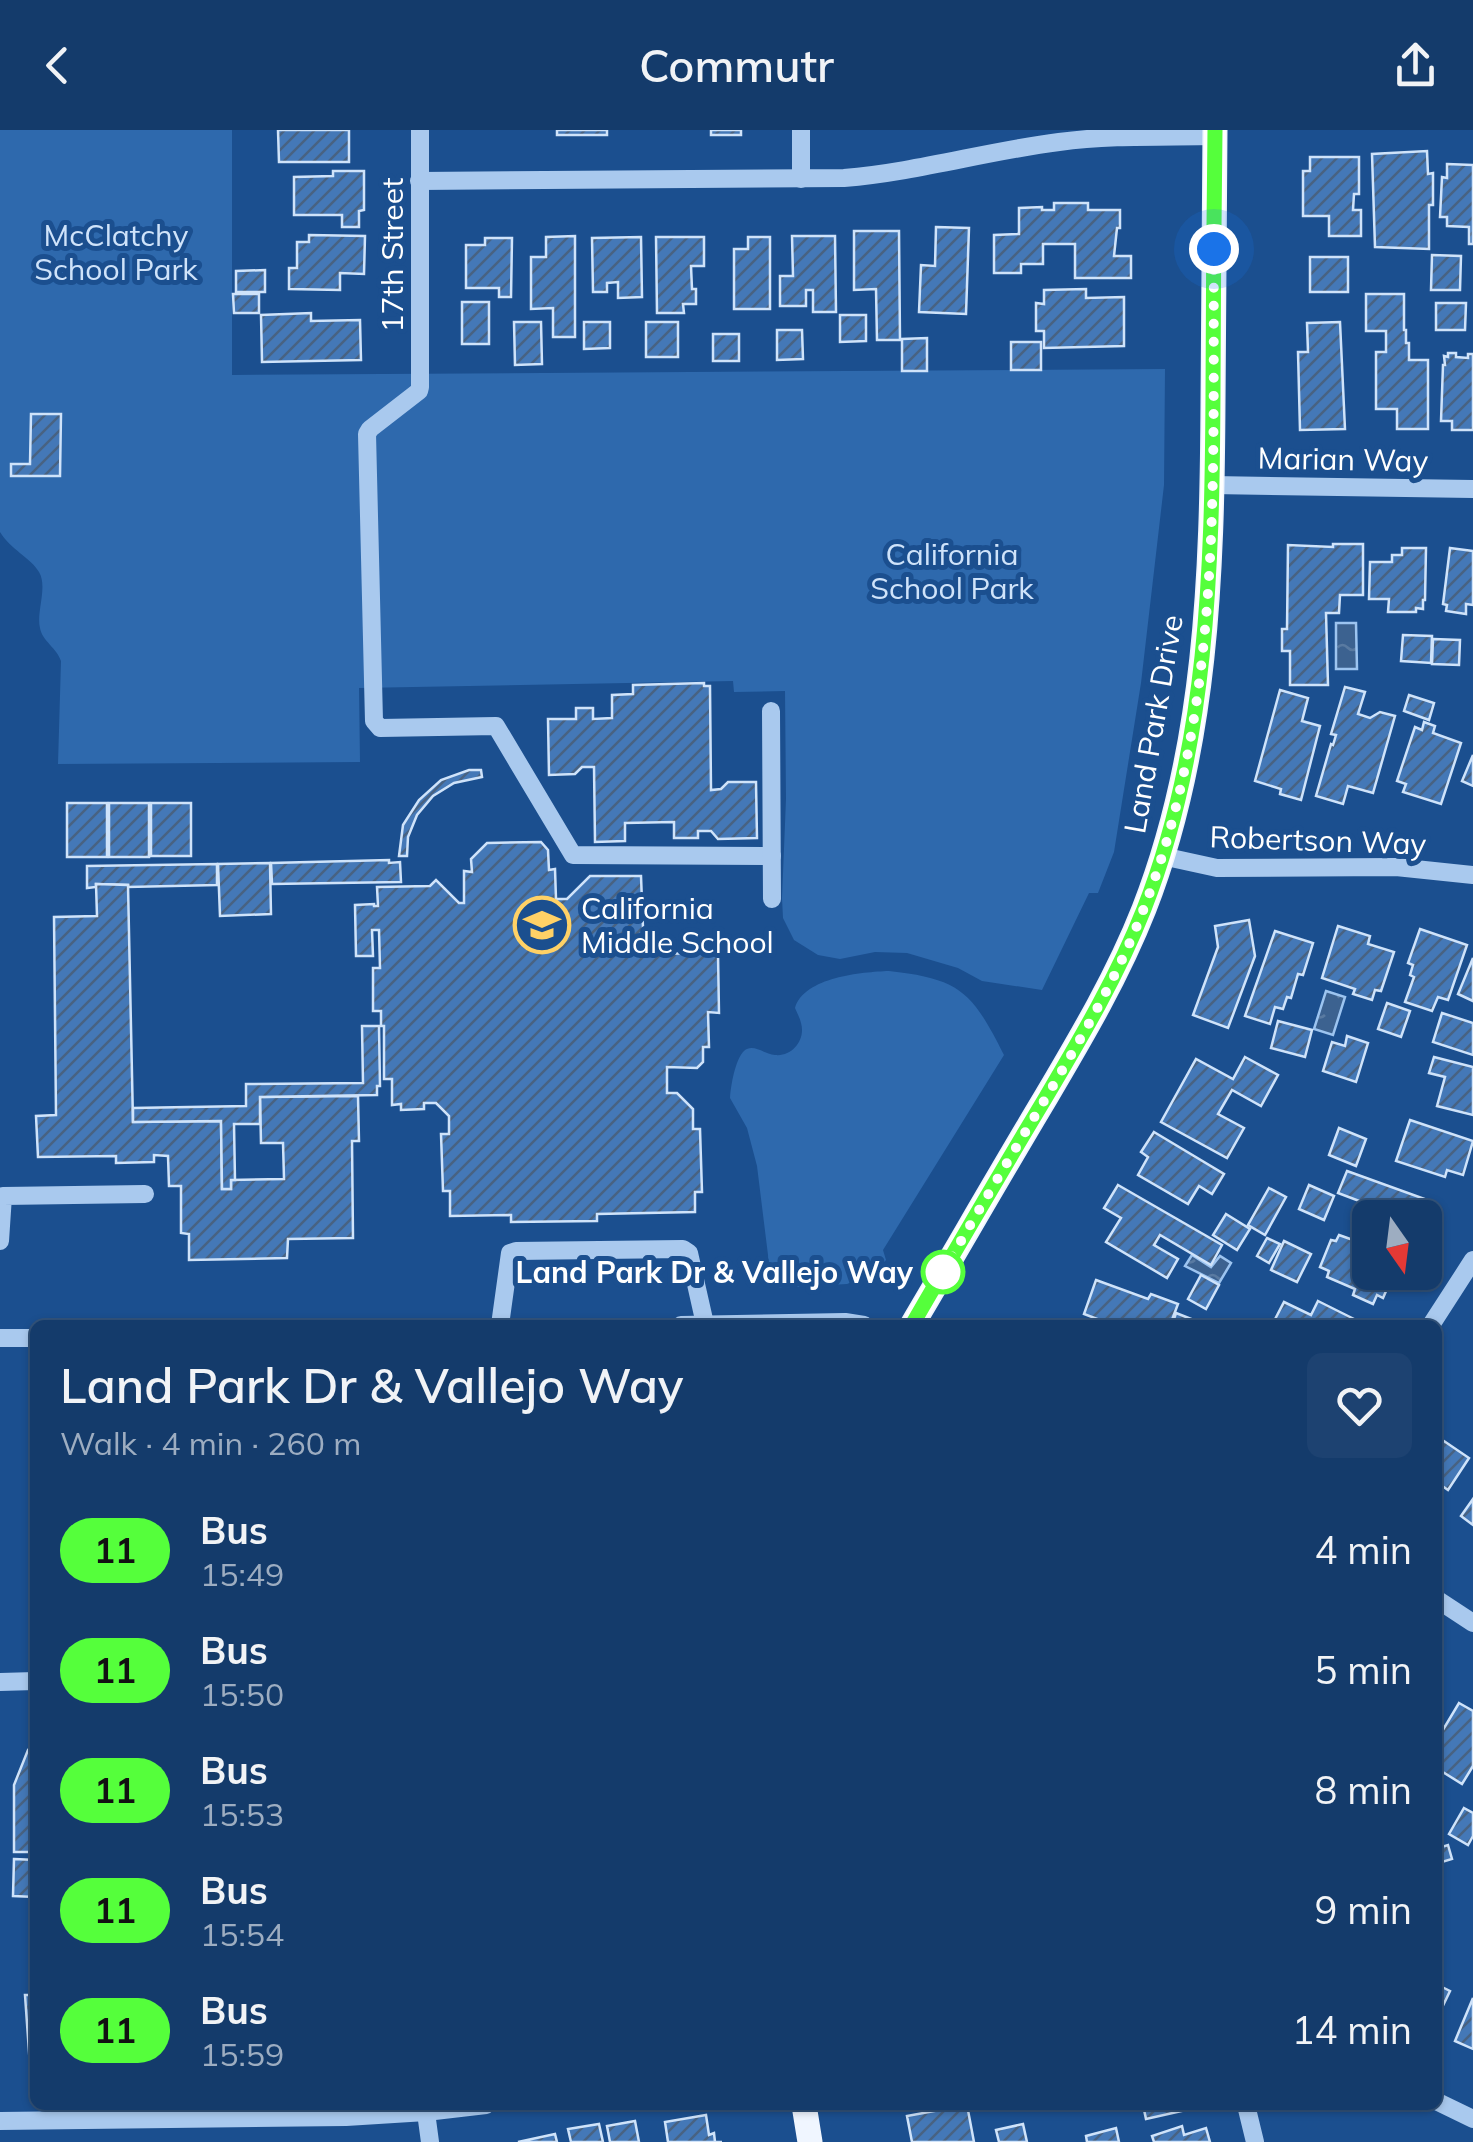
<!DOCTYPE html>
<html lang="en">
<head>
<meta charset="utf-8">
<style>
	body { margin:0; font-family:Mulish,sans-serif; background:#1d4271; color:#f1f3f6; height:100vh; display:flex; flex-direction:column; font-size:38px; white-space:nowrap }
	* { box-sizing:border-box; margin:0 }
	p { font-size:32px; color:#9dadc1 }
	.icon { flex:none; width:55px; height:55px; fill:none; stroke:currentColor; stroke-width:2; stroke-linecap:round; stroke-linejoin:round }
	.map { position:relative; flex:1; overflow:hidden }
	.panel { position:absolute; left:30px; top:1190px; width:1412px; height:790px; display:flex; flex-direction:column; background:#143b6b; border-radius:15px; box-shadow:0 2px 8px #0004,0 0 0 2px #33557e }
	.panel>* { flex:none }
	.badge { padding:0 20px; border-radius:32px; font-size:35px; line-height:65px }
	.needle { width:65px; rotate:166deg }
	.controls { position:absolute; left:1352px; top:1070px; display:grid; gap:20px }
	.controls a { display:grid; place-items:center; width:90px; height:90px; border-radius:15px; background:#143b6b; box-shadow:0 2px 8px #0004,0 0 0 2px #33557e; font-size:50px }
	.you { position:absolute; width:50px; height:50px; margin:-25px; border:8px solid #fff; border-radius:50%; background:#1a73e8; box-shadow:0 0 0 15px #1a73e833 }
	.map>.badge { position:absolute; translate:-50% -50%; box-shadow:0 0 0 5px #fff }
	.round { display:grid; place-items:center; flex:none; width:105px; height:105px; border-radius:15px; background:#1d4271 }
	.overview { display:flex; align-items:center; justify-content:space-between; height:170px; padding:0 30px }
	h1 { font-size:48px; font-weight:600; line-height:75px }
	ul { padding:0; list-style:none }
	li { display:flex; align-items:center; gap:30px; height:120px; padding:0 30px }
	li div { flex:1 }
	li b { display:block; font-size:38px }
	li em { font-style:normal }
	li .badge { min-width:110px; font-weight:700; text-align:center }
	header { display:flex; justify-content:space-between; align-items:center; height:130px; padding:0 30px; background:#143b6b; font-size:45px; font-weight:600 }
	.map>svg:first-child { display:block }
	.green { fill:#2e69ad }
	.water { fill:url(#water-ripples); stroke:#9cc4f0; stroke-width:2.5 }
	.building { fill:url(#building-hatch); stroke:#cfe3fa; stroke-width:2.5 }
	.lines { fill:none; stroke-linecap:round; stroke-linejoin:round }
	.minor { stroke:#a9c9ee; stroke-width:18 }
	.major { stroke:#f0f6ff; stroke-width:25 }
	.line-casing { stroke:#fff; stroke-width:22 }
	.line { stroke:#55ff3b; stroke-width:15 }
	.walk { stroke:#fff; stroke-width:10; stroke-dasharray:0 18 }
	.stop-dot { fill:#fff; stroke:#55ff3b; stroke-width:5 }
	.labels { text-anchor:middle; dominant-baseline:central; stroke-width:10; stroke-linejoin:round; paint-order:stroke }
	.park-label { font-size:30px; fill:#cfe3fa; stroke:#1b4f8f }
	.street-label { font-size:30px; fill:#fff; stroke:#1b4f8f }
	.poi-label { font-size:30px; fill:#fff; stroke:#1b4f8f; text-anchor:start }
	.stop-label { font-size:30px; font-weight:bold; fill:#fff; stroke:#1b4f8f; text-anchor:end }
</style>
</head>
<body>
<header><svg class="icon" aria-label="back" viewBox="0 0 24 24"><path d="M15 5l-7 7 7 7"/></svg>Commutr<svg class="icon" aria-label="share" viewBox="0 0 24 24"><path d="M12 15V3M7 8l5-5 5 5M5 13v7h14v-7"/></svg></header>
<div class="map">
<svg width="1473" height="2012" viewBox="0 0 1473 2012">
	<defs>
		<pattern id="water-ripples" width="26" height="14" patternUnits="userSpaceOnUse" patternTransform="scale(2.5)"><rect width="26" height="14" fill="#3c6290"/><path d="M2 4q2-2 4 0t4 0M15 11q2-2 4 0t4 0" fill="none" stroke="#597aa1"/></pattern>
		<pattern id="building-hatch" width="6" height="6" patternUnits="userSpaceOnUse" patternTransform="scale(2.5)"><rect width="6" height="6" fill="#4478b7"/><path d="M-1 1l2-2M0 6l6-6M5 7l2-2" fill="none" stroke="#486282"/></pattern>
	</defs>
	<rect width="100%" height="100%" fill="#1b4f8f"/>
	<g class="green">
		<path d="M0,0H232V245L1165,239L1164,355L1141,553L1114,722L1098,763H1089L1042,860L982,851L958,838L907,823L875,822L840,829L818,825L794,810L783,788L782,768L786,669L785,561L734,562L733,551L359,558L360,632L58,634L61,531C57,518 42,511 40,498C36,482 48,457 39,442C31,428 10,419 0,402Z"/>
		<path d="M889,841C961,849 972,862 1004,925L883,1120L886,1130L874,1143L847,1154L777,1158L769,1146L768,1125L757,1036L747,998L730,968C731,955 735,930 744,921C753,913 764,924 775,925C792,927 806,910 801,893C800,888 797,883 795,878C804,847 862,842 889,841Z"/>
	</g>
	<g class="water">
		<polygon points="1336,493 1356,493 1357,539 1336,539"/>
		<polygon points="1326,861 1345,867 1333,905 1314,899"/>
		<polygon points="1192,1125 1211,1137 1220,1126 1231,1133 1219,1153 1185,1136"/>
	</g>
	<g class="building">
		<polygon points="278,0 349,0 349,32 279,32"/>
		<rect x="557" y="0" width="50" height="5"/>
		<rect x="711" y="0" width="30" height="5"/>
		<polygon points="1427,21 1428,44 1433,43 1433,75 1429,75 1429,119 1375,117 1372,24"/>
		<polygon points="1310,27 1359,27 1359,64 1354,64 1353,80 1361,80 1361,106 1329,106 1329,86 1303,86 1303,41 1310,41"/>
		<polygon points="1447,34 1473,35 1473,114 1469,114 1469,97 1447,96 1447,87 1440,87 1442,47 1447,48"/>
		<polygon points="333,41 364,41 364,80 359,81 359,97 342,97 342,85 294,85 294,47 333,46"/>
		<polygon points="1054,73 1088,73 1088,80 1120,80 1120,98 1117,98 1114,126 1131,126 1131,148 1075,148 1075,114 1043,114 1043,134 1021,134 1021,143 994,143 994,105 1019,104 1019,78 1042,77 1042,80 1054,80"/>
		<polygon points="936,97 969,98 966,184 919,182 921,135 935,136"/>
		<polygon points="854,101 899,101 900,210 877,210 876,159 854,160"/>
		<polygon points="309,105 365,106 364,144 340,143 340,160 289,159 289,138 297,138 297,112 309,112"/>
		<polygon points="575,106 575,207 553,207 553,178 531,179 531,127 546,127 546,107"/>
		<polygon points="792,106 835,106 836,182 813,182 813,160 806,160 806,176 780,176 780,146 793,146"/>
		<polygon points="641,107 642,167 618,168 618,152 607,153 607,162 593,162 592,108"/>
		<polygon points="656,107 704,107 704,136 691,136 692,159 696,159 696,174 683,174 684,183 657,183"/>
		<polygon points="748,107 770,107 770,179 734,179 734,119 748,119"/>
		<polygon points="485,108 512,108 511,167 499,167 499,158 466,158 466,115 485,115"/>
		<polygon points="1432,125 1461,126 1460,160 1431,160"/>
		<rect x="1310" y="127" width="38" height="35"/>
		<polygon points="265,140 265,162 236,162 236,141"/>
		<polygon points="1086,159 1086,168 1124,167 1124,216 1044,218 1044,201 1036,201 1036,173 1044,174 1044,160"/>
		<polygon points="233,164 259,164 259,183 234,183"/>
		<polygon points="1366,164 1404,164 1404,200 1406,200 1406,213 1409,213 1409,230 1428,230 1428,299 1397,299 1397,279 1376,279 1376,222 1386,222 1386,201 1366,201"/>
		<rect x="462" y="172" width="27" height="42"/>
		<polygon points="1436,173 1466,173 1465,200 1436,200"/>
		<polygon points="311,183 311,191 360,190 361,230 262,232 261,185"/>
		<polygon points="840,185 866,185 866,211 840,212"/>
		<polygon points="514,192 541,192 542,234 515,235"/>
		<polygon points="584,192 610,192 610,218 584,219"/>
		<rect x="646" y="192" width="32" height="35"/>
		<polygon points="1340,192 1345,299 1300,300 1298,222 1308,222 1307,193"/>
		<polygon points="777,200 802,200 803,229 777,230"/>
		<rect x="713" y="204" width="26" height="27"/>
		<polygon points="927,208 927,241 902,241 902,209"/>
		<rect x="1011" y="212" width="30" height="28"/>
		<polygon points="1448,223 1456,223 1456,227 1468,228 1468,224 1473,224 1473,300 1452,300 1452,291 1441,291 1443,235 1445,235 1444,226 1448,227"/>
		<polygon points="31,284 61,284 60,346 11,346 11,334 30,334"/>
		<polygon points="1333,414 1363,414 1363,465 1340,465 1339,483 1326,483 1328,555 1290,555 1290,521 1282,521 1282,499 1287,499 1288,415 1333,417"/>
		<polygon points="1402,418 1426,418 1425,470 1423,470 1423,479 1416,478 1416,482 1388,482 1389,469 1369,469 1370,432 1392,432 1392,425 1402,425"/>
		<polygon points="1450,418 1473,421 1473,475 1466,474 1466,484 1446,481 1447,475 1443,474"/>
		<polygon points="1403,505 1432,506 1431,533 1401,531"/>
		<polygon points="1433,509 1460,510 1459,535 1432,534"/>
		<polygon points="704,553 704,556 710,556 711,660 721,659 728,652 756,652 757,708 718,709 711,701 698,701 698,708 674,708 674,692 625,693 625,711 595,712 594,637 582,637 575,644 549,645 548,589 576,589 576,578 593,578 593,589 612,588 612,565 633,564 633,555"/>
		<polygon points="1345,557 1365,562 1358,584 1370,588 1380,582 1395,586 1373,663 1348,656 1343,674 1316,666 1331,614 1333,615 1336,605 1331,604"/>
		<polygon points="1280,560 1308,568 1302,591 1320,596 1301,670 1280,664 1281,659 1255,651"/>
		<polygon points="1409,565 1434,573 1429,590 1404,581"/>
		<polygon points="1424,592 1435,596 1433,603 1461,613 1441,674 1403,662 1406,654 1397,651 1415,597 1422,600"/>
		<polygon points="1473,625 1473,656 1462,651"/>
		<polygon points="469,640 481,640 482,647 454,653 433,666 417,685 408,707 407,726 399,726 403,695 419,670 441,650"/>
		<rect x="67" y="673" width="40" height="54"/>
		<rect x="109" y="673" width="40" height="54"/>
		<rect x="151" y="673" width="40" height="53"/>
		<polygon points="541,712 548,720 549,740 555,739 556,769 567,769 590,746 641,746 644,824 718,823 719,883 708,882 709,917 703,917 703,932 697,938 667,937 667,963 677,963 693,979 693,999 700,999 702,1062 695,1062 695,1082 597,1084 597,1091 511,1092 511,1085 450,1086 450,1061 443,1061 441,1004 449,1004 449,986 436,973 424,973 424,979 401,980 401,974 392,975 392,949 384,949 384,896 381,896 381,881 373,881 373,838 380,838 379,800 372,800 373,826 356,826 355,775 374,774 374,776 378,776 377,757 430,756 436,750 459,773 464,773 464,741 472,742 471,729 487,713"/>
		<polygon points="389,730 389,733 400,732 401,752 272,754 271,733"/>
		<polygon points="270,733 271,784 220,786 218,734"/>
		<polygon points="217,734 217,755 128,757 128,755 96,754 96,757 87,758 87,736"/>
		<polygon points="96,754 128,755 133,992 221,991 222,1059 231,1059 231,1050 284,1049 283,1013 261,1013 260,967 358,966 359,1011 352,1011 353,1108 288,1109 287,1128 189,1130 189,1104 181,1103 181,1056 169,1056 168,1026 154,1025 154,1032 116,1033 116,1026 38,1027 36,986 56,985 54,787 97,786"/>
		<polygon points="1249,790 1255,826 1228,898 1193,885 1218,817 1215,796"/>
		<polygon points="1338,796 1370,806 1368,814 1394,822 1381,861 1375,860 1372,870 1353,864 1355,859 1322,848"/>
		<polygon points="1420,799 1467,815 1448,870 1438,867 1432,881 1405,872 1414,847 1410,845 1413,835 1408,833"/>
		<polygon points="1275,801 1313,813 1303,845 1298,844 1291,868 1287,867 1283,879 1275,877 1270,894 1245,886"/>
		<polygon points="1473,828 1473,871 1458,864"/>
		<polygon points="1387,873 1410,881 1401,907 1378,899"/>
		<polygon points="1442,883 1473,893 1473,925 1433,912"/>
		<polygon points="1278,891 1312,900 1305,927 1271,918"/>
		<polygon points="362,896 379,896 380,956 377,956 377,965 260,967 260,994 234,994 235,1050 231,1050 231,1059 222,1059 221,991 133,992 133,978 246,976 246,954 363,953"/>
		<polygon points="1347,906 1368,913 1356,952 1323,941 1332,912 1345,916"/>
		<polygon points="1245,927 1278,945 1261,976 1232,960 1218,984 1244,998 1227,1028 1161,992 1196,929 1233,949"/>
		<polygon points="1434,927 1473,937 1473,985 1437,976 1445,947 1429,943"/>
		<polygon points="1410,990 1473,1011 1463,1045 1447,1040 1445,1047 1396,1031"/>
		<polygon points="1339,998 1366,1009 1356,1036 1329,1025"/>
		<polygon points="1154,1002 1224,1044 1212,1064 1199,1056 1188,1074 1138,1045 1148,1027 1141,1022"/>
		<polygon points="1347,1041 1433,1072 1425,1096 1425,1088 1370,1088 1370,1097 1355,1091 1362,1072 1338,1063"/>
		<polygon points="1118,1055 1222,1115 1211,1135 1160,1105 1154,1115 1178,1129 1167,1148 1106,1112 1121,1088 1104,1078"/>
		<polygon points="1309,1055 1334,1066 1324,1090 1299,1079"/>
		<polygon points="1269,1058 1286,1067 1265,1105 1248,1095"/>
		<polygon points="1226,1084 1250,1099 1237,1120 1213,1105"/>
		<polygon points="1339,1105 1370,1116 1370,1142 1400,1142 1395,1154 1390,1152 1383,1168 1377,1165 1373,1174 1353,1165 1355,1159 1327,1147 1329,1141 1320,1137 1331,1110 1336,1111"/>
		<polygon points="1267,1108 1280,1114 1269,1133 1257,1126"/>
		<polygon points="1284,1111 1311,1124 1297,1152 1271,1140"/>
		<polygon points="1201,1145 1219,1155 1206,1179 1188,1169"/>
		<polygon points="1096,1150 1148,1169 1151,1164 1178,1174 1170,1195 1113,1195 1084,1184"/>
		<polygon points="1318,1171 1362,1193 1361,1195 1272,1195 1284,1172 1311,1185"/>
		<polygon points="1176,1183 1199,1192 1198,1195 1172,1195"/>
		<polygon points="1438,1307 1469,1328 1448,1360 1438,1353"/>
		<polygon points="1473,1369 1473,1395 1461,1386"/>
		<rect x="30" y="1387" width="5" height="21"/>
		<polygon points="1459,1573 1473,1581 1473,1636 1462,1654 1438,1639 1438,1608"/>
		<polygon points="28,1620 35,1622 35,1714 34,1722 14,1722 14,1655"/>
		<polygon points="1464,1678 1473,1683 1473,1706 1468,1715 1449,1704"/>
		<polygon points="1448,1715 1452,1729 1442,1732 1438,1718"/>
		<polygon points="14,1729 35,1730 35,1767 13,1766"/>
		<polygon points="33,1783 35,1783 35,1936 30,1936 25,1865 32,1865 31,1854 34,1854 31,1811 35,1810"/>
		<polygon points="1438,1855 1450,1861 1438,1886"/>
		<polygon points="1473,1868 1473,1919 1455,1911"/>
		<polygon points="967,1975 974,2012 912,2012 907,1986"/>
		<polygon points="1143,1975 1195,1975 1195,1978 1146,1989"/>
		<polygon points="706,1985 709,2005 714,2003 715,2012 722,2012 668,2012 665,1992"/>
		<polygon points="635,1991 639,2012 610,2012 607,1996"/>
		<polygon points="599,1994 603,2012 571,2012 568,1999"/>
		<polygon points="1023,1994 1027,2012 999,2012 996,2000"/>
		<polygon points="1182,1996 1184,2005 1206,1998 1210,2012 1154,2012 1152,2006"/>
		<polygon points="1116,1998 1119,2012 1087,2012 1086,2006"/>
		<polygon points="555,2004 557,2012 518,2012"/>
	</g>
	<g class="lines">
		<g class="minor">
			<polyline points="420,0 420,257 419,261 370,299 367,304 374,591 380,598 496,596 573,725 772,726"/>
			<polyline points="801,49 801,0"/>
			<path d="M419,51L844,48C917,42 987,21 1059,12C1110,5 1163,7 1214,6"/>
			<polyline points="1212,355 1473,359"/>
			<polyline points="771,581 772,769"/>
			<polyline points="1162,726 1217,738 1396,737 1473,745"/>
			<polyline points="0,1111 3,1066 145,1064"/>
			<polyline points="500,1195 510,1123 516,1121 683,1119 689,1123 705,1194"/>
			<polyline points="681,1195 845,1192 864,1195"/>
			<polyline points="1431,1195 1473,1130"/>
			<polyline points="0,1208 35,1208"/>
			<polyline points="1438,1470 1473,1493"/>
			<polyline points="0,1552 35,1551"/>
			<polyline points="1438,1972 1473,1989"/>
			<polyline points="425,1975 430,2012"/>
			<polyline points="1246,1975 1255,2012"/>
			<polyline points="0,1991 346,1987 426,1982 486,1975"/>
		</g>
		<g class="major">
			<path d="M912,1195C957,1119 1001,1042 1046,967C1082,906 1118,845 1144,779C1207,618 1212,443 1213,272C1213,182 1214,91 1215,0"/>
			<polyline points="804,1975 810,2012"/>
		</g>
	</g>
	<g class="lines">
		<g class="line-casing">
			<path id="line" d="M912,1195C956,1119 1001,1042 1046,967C1082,906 1118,845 1144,779C1208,616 1212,438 1213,265C1213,177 1214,88 1215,0"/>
		</g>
		<use href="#line" class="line"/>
		<path class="walk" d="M943,1142C977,1083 1012,1024 1047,966C1083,905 1119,844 1144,778C1225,569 1212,339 1214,119"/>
	</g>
	<defs>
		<g id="school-ring" transform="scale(2.875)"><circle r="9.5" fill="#1b4f8f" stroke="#ffd166" stroke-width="1.5"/><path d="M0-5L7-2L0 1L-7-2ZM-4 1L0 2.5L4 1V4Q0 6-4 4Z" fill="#ffd166"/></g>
	</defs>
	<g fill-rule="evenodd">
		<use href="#school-ring" x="542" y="795"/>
	</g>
	<circle class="stop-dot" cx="943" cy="1142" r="20"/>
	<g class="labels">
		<g class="park-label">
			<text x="116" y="105">McClatchy<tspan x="116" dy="34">School Park</tspan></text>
			<text x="952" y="424">California<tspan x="952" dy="34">School Park</tspan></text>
		</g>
		<g class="street-label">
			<text transform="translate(392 125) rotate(-90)">17th Street</text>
			<text transform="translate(1343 329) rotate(1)">Marian Way</text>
			<text transform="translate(1153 594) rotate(-80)">Land Park Drive</text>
			<text transform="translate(1318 710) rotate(2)">Robertson Way</text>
		</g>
		<g class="poi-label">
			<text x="581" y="778">California<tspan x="581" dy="34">Middle School</tspan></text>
		</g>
		<g class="stop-label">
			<text x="913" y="1142">Land Park Dr &amp; Vallejo Way</text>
		</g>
	</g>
</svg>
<div class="controls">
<a><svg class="needle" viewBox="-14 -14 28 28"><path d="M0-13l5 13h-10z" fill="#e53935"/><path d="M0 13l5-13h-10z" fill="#9dadc1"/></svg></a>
</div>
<div class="you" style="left:1214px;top:119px"></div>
<section class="panel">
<div class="overview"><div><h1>Land Park Dr &amp; Vallejo Way</h1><p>Walk · 4 min · 260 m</p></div><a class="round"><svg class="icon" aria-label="heart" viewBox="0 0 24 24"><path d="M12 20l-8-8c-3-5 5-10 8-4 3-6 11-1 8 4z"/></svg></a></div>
<ul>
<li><span class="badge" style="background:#55ff3b;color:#111">11</span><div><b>Bus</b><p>15:49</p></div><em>4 min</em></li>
<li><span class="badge" style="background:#55ff3b;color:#111">11</span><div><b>Bus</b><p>15:50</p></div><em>5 min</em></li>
<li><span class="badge" style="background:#55ff3b;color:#111">11</span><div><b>Bus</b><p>15:53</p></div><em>8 min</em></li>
<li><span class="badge" style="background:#55ff3b;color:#111">11</span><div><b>Bus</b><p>15:54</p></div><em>9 min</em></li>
<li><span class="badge" style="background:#55ff3b;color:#111">11</span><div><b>Bus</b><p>15:59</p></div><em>14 min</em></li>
</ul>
</section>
</div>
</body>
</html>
